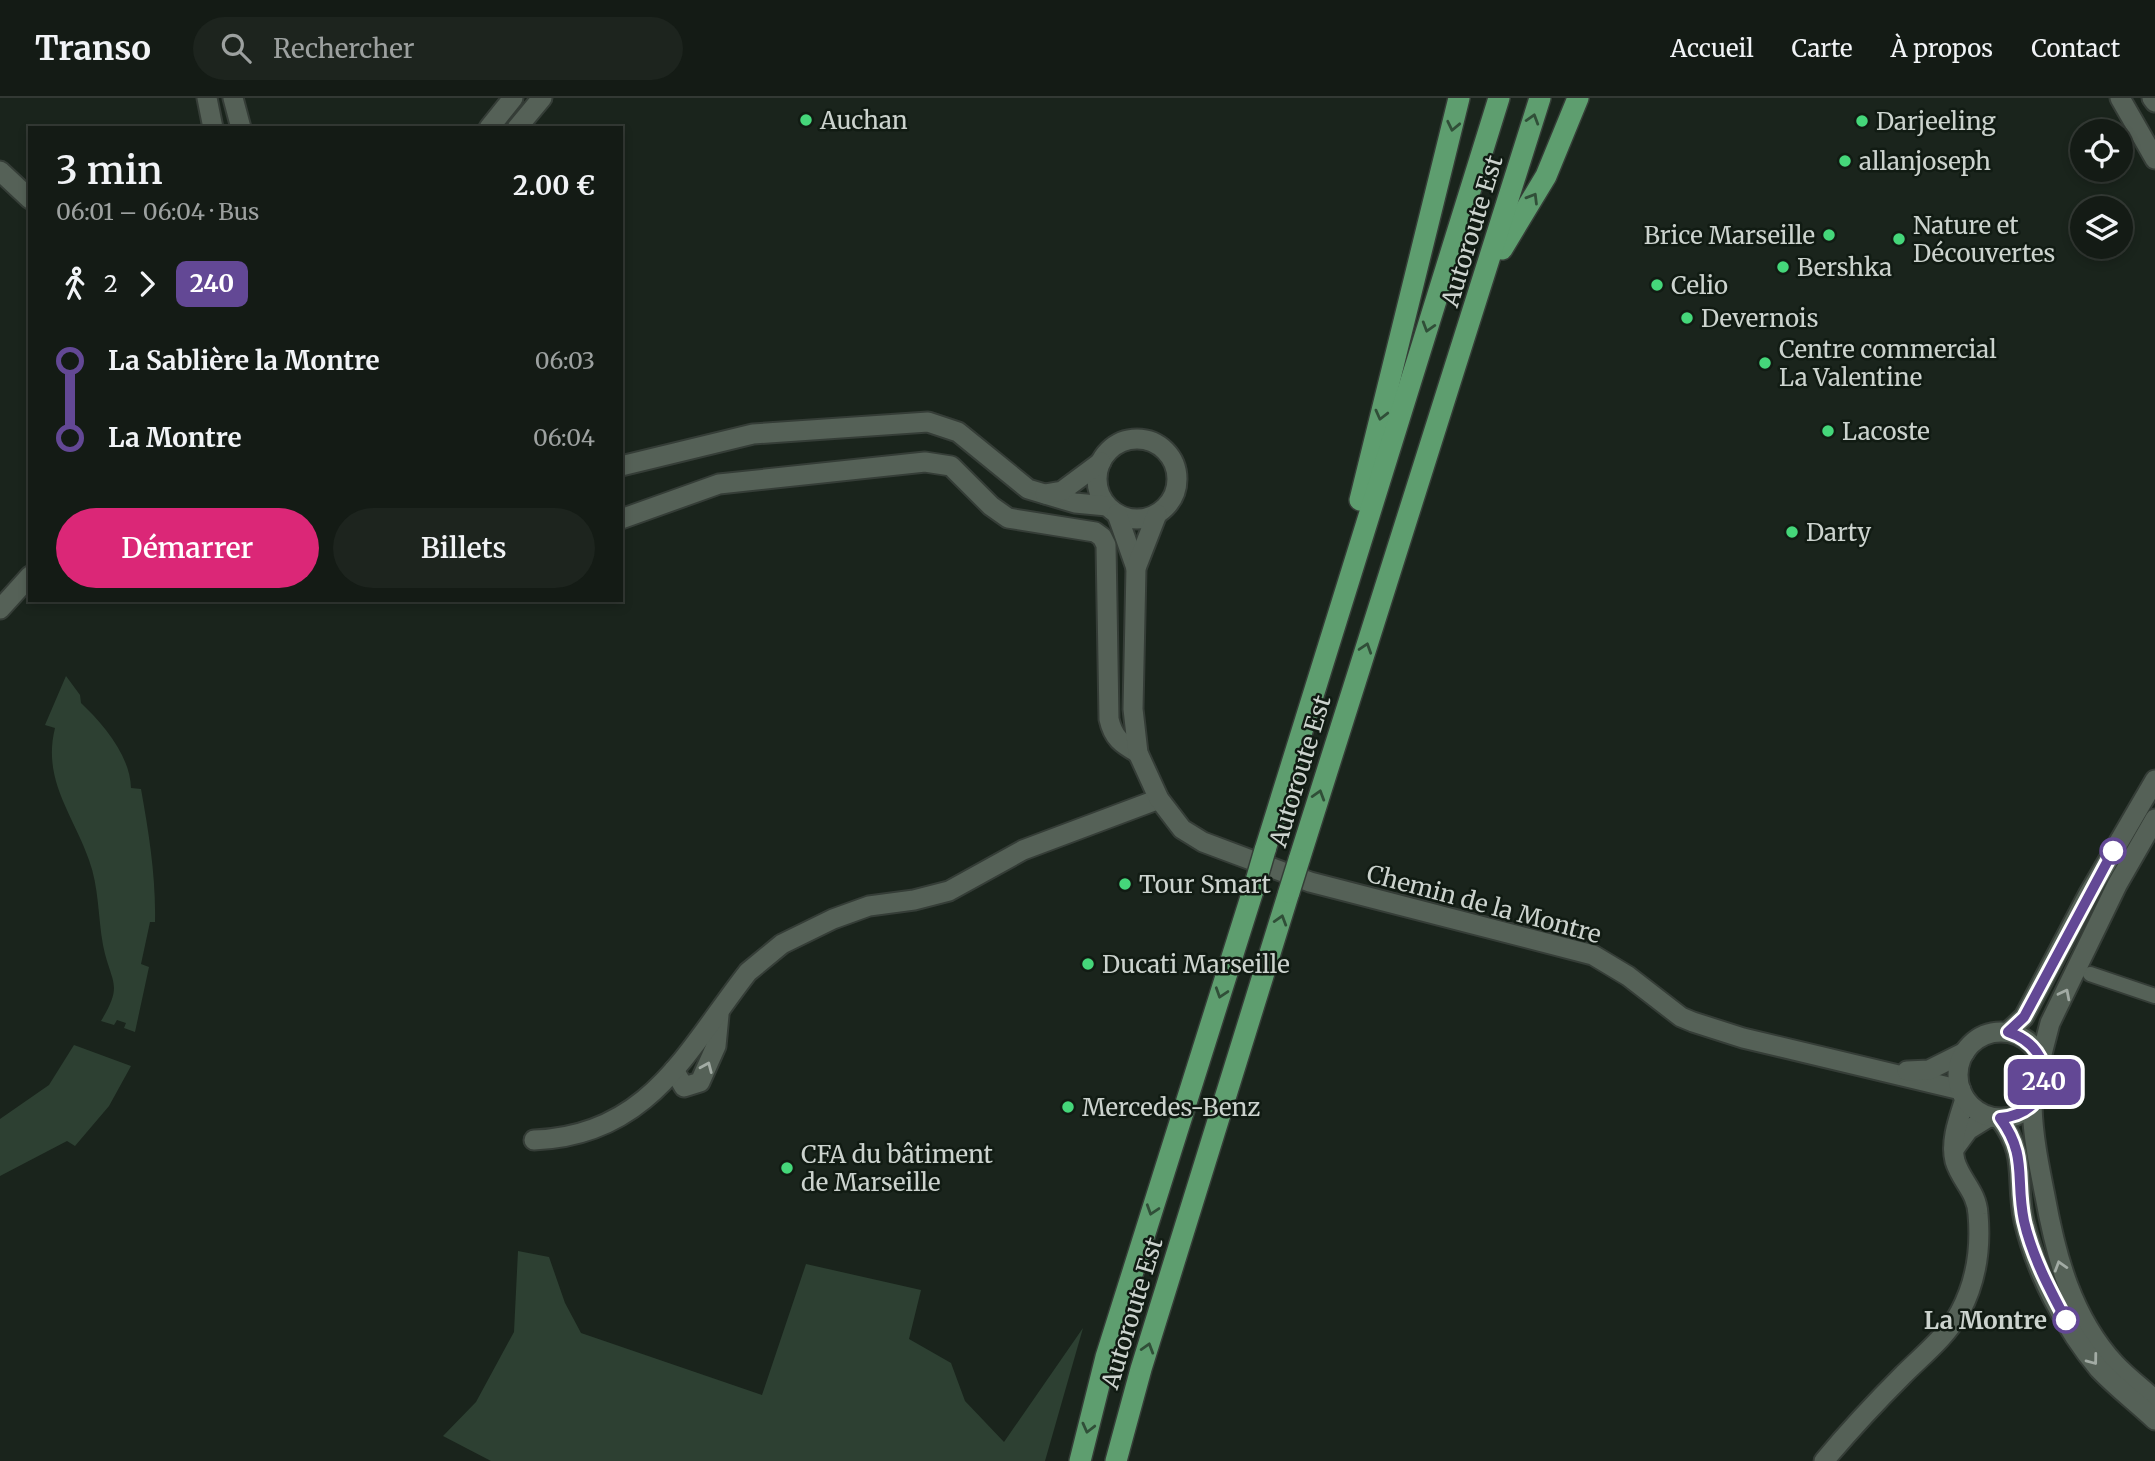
<!DOCTYPE html>
<html lang="fr">
<head>
<meta charset="utf-8">
<style>
	body { margin:0; font-family:Merriweather,serif; background:#1d241e; color:#f1f3f6; height:100vh; display:flex; flex-direction:column; font-size:26px; white-space:nowrap }
	* { box-sizing:border-box; margin:0 }
	p { font-size:23px; color:#9da1a0 }
	.icon { flex:none; width:38px; height:38px; fill:none; stroke:currentColor; stroke-width:2; stroke-linecap:round; stroke-linejoin:round }
	.map { position:relative; flex:1; overflow:hidden }
	.panel { position:absolute; left:28px; top:28px; width:595px; height:476px; display:flex; flex-direction:column; background:#141b15; border-radius:0px; box-shadow:0 4px 10px #0003,0 0 0 2px #333934 }
	.panel>* { flex:none }
	.badge { padding:0 14px; border-radius:10px; font-size:24px; line-height:46px }
	.buttons { position:absolute; left:2070px; top:21px; display:grid; gap:14px }
	.buttons a { display:grid; place-items:center; width:63px; height:63px; border-radius:50%; background:#141b15; box-shadow:0 4px 10px #0003,0 0 0 2px #333934; font-size:35px }
	.map>.badge { position:absolute; translate:-50% -50%; box-shadow:0 0 0 4px #fff }
	.legs { display:flex; align-items:center; gap:10px; height:77px; padding:0 28px; font-size:23px }
	.legs p { margin-inline-start:auto }
	.overview { display:flex; align-items:center; justify-content:space-between; height:119px; padding:0 28px }
	h1 { font-size:38px; font-weight:600; line-height:52px }
	.primary-button { display:flex; gap:14px; margin-top:auto; padding:14px 28px }
	.primary-button a { flex:1; height:80px; border-radius:42px; background:#db2777; color:#fff; font-size:28px; font-weight:600; line-height:80px; text-align:center }
	.primary-button a+a { background:#1d241e; color:#f1f3f6 }
	ul { padding:0 28px; list-style:none }
	li { display:flex; align-items:center; gap:24px; height:77px; font-size:26px }
	li i { display:grid; place-items:center; width:10px; height:100%; margin:0 9px; background:currentColor }
	li i::after { content:''; width:18px; height:18px; margin:-9px; border:5px solid; border-radius:50%; background:#141b15 }
	li p { margin-inline-start:auto }
	li:first-child i { background:linear-gradient(#0000 50%,currentColor 0) }
	li:last-child i { background:linear-gradient(currentColor 50%,#0000 0) }
	header { display:flex; align-items:center; gap:42px; box-sizing:border-box; height:98px; padding:0 35px; background:#141b15; border-bottom:2px solid #333934 }
	header strong { font-size:33px }
	nav { display:flex; gap:38px; margin-inline-start:auto; font-size:24px }
	.search { width:490px; height:63px; background:#1d241e; display:flex; align-items:center; gap:18px; box-sizing:border-box; padding:0 24px; border-radius:38px; color:#9da1a0; font-size:26px }
	.map>svg:first-child { display:block }
	.green { fill:#2d4032 }
	.lines { fill:none; stroke-linecap:round; stroke-linejoin:round }
	.pedestrian-casing { stroke:#353d37; stroke-width:18 }
	.minor-casing { stroke:#353d37; stroke-width:23 }
	.tertiary-casing { stroke:#353d37; stroke-width:23 }
	.secondary-casing { stroke:#353d37; stroke-width:23 }
	.motorway-casing { stroke:#353d37; stroke-width:24 }
	.pedestrian { stroke:#556157; stroke-width:14 }
	.minor { stroke:#556157; stroke-width:19 }
	.tertiary { stroke:#556157; stroke-width:19 }
	.secondary { stroke:#556157; stroke-width:19 }
	.motorway { stroke:#5e9e6f; stroke-width:21 }
	.motorway-bridge-casing { stroke:#353d37; stroke-width:24; stroke-linecap:butt }
	.motorway-bridge { stroke:#5e9e6f; stroke-width:21 }
	.oneway { stroke:#304f38 }
	.oneway2 { stroke:#a2aba4 }
	.line-1-casing { stroke:#fff; stroke-width:16 }
	.line-1 { stroke:#634895; stroke-width:10 }
	.poi-dot { fill:#45d77a; stroke:#111b13; stroke-width:2.5 }
	.stop-1-dot { fill:#fff; stroke:#634895; stroke-width:3.5 }
	.labels { text-anchor:middle; dominant-baseline:central; stroke-width:5; stroke-linejoin:round; paint-order:stroke }
	.poi-label { font-size:24px; fill:#ccd3ce; stroke:#111b13; text-anchor:start }
	.street-label { font-size:24px; fill:#ccd3ce; stroke:#111b13 }
	.stop-label { font-size:24px; font-weight:bold; fill:#ccd3ce; stroke:#111b13; text-anchor:end }
</style>
</head>
<body>
<header>
<strong>Transo</strong>
<div class="search"><svg class="icon" aria-label="search" viewBox="0 0 24 24"><circle cx="10" cy="10" r="6"/><path d="M15 15l6 6"/></svg>Rechercher</div>
<nav><a>Accueil</a><a>Carte</a><a>À propos</a><a>Contact</a></nav>
</header>
<div class="map">
<svg width="2155" height="1363" viewBox="0 0 2155 1363">
	<rect width="100%" height="100%" fill="#1a241c"/>
	<g class="green">
		<path d="M66,578L80,597L81,605C103,626 130,657 131,690L141,691C149,736 156,779 155,824H150L141,866L149,869L135,934L124,930L126,925L117,922L114,927L101,923C124,885 111,886 103,847C98,819 99,789 89,762C73,716 42,682 55,630L45,627Z"/>
		<polygon points="74,947 131,968 109,1008 75,1048 67,1043 0,1078 0,1021 49,987"/>
		<polygon points="518,1153 549,1159 565,1205 581,1235 762,1297 806,1166 921,1192 909,1241 951,1265 965,1303 1004,1344 1083,1230 1045,1363 491,1363 443,1338 476,1304 514,1234"/>
	</g>
	<g class="lines">
		<g class="pedestrian-casing">
			<polyline id="pedestrian" points="2090,876 2155,898"/>
		</g>
		<g class="minor-casing">
			<g id="minor">
				<polyline points="489,30 513,0"/>
				<polyline points="517,30 542,0"/>
				<polyline points="0,73 30,101"/>
				<path d="M621,421L719,386L925,364L951,368L991,408L1008,420L1095,434L1102,439L1106,447L1109,621C1113,640 1122,646 1138,655"/>
				<polyline points="0,511 30,478"/>
				<polyline points="674,972 684,989 700,984 716,948 719,917"/>
				<path d="M534,1042C649,1038 687,952 748,874L782,846L833,821L869,808L914,802L949,793L1023,752L1159,701"/>
				<polyline points="1954,1051 1968,1032 1989,1019"/>
				<path d="M1824,1363C1849,1333 1875,1305 1903,1277C1922,1258 1947,1238 1960,1214C1976,1184 1981,1149 1978,1116C1977,1094 1961,1083 1955,1063C1950,1043 1959,1020 1965,1001"/>
			</g>
		</g>
		<g class="tertiary-casing">
			<g id="tertiary">
				<polyline points="207,0 213,30"/>
				<polyline points="233,0 241,30"/>
				<circle cx="1137" cy="381" r="40"/>
				<polyline points="621,368 753,336 928,324 958,334 1028,391 1075,405 1107,408"/>
				<polyline points="1045,396 1062,393 1101,364"/>
				<polyline points="1117,416 1136,470"/>
				<polyline points="1157,416 1136,470 1133,611 1138,655 1159,701 1182,731 1203,744 1310,784 1593,857 1628,878 1681,919 1693,924 1743,940 1961,992"/>
				<polyline points="1907,973 1929,972 1965,954"/>
			</g>
		</g>
		<g class="secondary-casing">
			<g id="secondary">
				<polyline points="2120,0 2155,61"/>
				<polyline points="2152,0 2155,4"/>
				<circle cx="2001" cy="977" r="43"/>
				<polyline points="2008,934 2024,919 2088,797 2155,682"/>
				<polyline points="2041,960 2050,925 2117,787 2155,721"/>
				<path d="M2032,1008C2033,1039 2039,1068 2045,1098C2056,1159 2072,1219 2115,1266C2127,1279 2142,1290 2155,1302"/>
				<path d="M2000,1021C2028,1058 2015,1081 2024,1123C2036,1174 2065,1231 2099,1271C2116,1289 2137,1305 2155,1322"/>
			</g>
		</g>
		<g class="motorway-casing">
			<g id="motorway">
				<polyline points="1502,151 1546,78 1578,0"/>
				<polyline points="1360,402 1459,0"/>
				<polyline points="1265,752 1499,0"/>
				<polyline points="1299,762 1540,0"/>
				<polyline points="1080,1363 1106,1259 1256,783"/>
				<polyline points="1116,1363 1141,1271 1289,794"/>
			</g>
		</g>
		<use href="#pedestrian" class="pedestrian"/>
		<use href="#minor" class="minor"/>
		<use href="#tertiary" class="tertiary"/>
		<use href="#secondary" class="secondary"/>
		<use href="#motorway" class="motorway"/>
		<g class="motorway-bridge-casing">
			<g id="motorway-bridge">
				<polyline points="1256,783 1265,752"/>
				<polyline points="1289,794 1299,762"/>
			</g>
		</g>
		<use href="#motorway-bridge" class="motorway-bridge"/>
	</g>
	<defs><path id="oneway-chevron" d="M-2-3.5L2.5 0L-2 3.5" fill="none" stroke-width="1.6" stroke-linecap="round" stroke-linejoin="round" transform="scale(1.75)"/></defs>
	<g class="oneway">
		<use href="#oneway-chevron" transform="translate(1533 21) rotate(-73)"/>
		<use href="#oneway-chevron" transform="translate(1453 28) rotate(102)"/>
		<use href="#oneway-chevron" transform="translate(1533 100) rotate(-59)"/>
		<use href="#oneway-chevron" transform="translate(1428 229) rotate(107)"/>
		<use href="#oneway-chevron" transform="translate(1381 317) rotate(104)"/>
		<use href="#oneway-chevron" transform="translate(1366 550) rotate(-72)"/>
		<use href="#oneway-chevron" transform="translate(1319 697) rotate(-73)"/>
		<use href="#oneway-chevron" transform="translate(1281 822) rotate(-73)"/>
		<use href="#oneway-chevron" transform="translate(1221 895) rotate(108)"/>
		<use href="#oneway-chevron" transform="translate(1152 1112) rotate(108)"/>
		<use href="#oneway-chevron" transform="translate(1148 1250) rotate(-73)"/>
		<use href="#oneway-chevron" transform="translate(1088 1330) rotate(104)"/>
	</g>
	<g class="oneway2">
		<use href="#oneway-chevron" transform="translate(2065 896) rotate(-63)"/>
		<use href="#oneway-chevron" transform="translate(707 969) rotate(-67)"/>
		<use href="#oneway-chevron" transform="translate(2060 1168) rotate(-107)"/>
		<use href="#oneway-chevron" transform="translate(2093 1262) rotate(53)"/>
	</g>
	<g class="lines">
		<g class="line-1-casing">
			<path id="line-1" d="M2066,1222C2049,1190 2032,1158 2024,1123C2015,1080 2028,1058 2000,1020C2056,1015 2060,951 2008,934L2024,919L2113,753"/>
		</g>
		<use href="#line-1" class="line-1"/>
	</g>
	<g class="poi-dot">
		<circle cx="806" cy="22" r="7"/>
		<circle cx="1862" cy="23" r="7"/>
		<circle cx="1845" cy="63" r="7"/>
		<circle cx="1829" cy="137" r="7"/>
		<circle cx="1899" cy="141" r="7"/>
		<circle cx="1783" cy="169" r="7"/>
		<circle cx="1657" cy="187" r="7"/>
		<circle cx="1687" cy="220" r="7"/>
		<circle cx="1765" cy="265" r="7"/>
		<circle cx="1828" cy="333" r="7"/>
		<circle cx="1792" cy="434" r="7"/>
		<circle cx="1125" cy="786" r="7"/>
		<circle cx="1088" cy="866" r="7"/>
		<circle cx="1068" cy="1009" r="7"/>
		<circle cx="787" cy="1070" r="7"/>
	</g>
	<g class="stop-1-dot">
		<circle cx="2113" cy="753" r="12"/>
		<circle cx="2066" cy="1222" r="12"/>
	</g>
	<g class="labels">
		<g class="poi-label">
			<text x="820" y="22">Auchan</text>
			<text x="1876" y="23">Darjeeling</text>
			<text x="1859" y="63">allanjoseph</text>
			<text x="1913" y="127">Nature et<tspan x="1913" dy="28">Découvertes</tspan></text>
			<text x="1815" y="137" text-anchor="end">Brice Marseille</text>
			<text x="1797" y="169">Bershka</text>
			<text x="1671" y="187">Celio</text>
			<text x="1701" y="220">Devernois</text>
			<text x="1779" y="251">Centre commercial<tspan x="1779" dy="28">La Valentine</tspan></text>
			<text x="1842" y="333">Lacoste</text>
			<text x="1806" y="434">Darty</text>
			<text x="1139" y="786">Tour Smart</text>
			<text x="1102" y="866">Ducati Marseille</text>
			<text x="1082" y="1009">Mercedes-Benz</text>
			<text x="801" y="1056">CFA du bâtiment<tspan x="801" dy="28">de Marseille</tspan></text>
		</g>
		<g class="street-label">
			<text transform="translate(1472 133) rotate(-73)">Autoroute Est</text>
			<text transform="translate(1300 673) rotate(-73)">Autoroute Est</text>
			<text transform="translate(1484 806) rotate(15)">Chemin de la Montre</text>
			<text transform="translate(1132 1215) rotate(-73)">Autoroute Est</text>
		</g>
		<g class="stop-label">
			<text x="2047" y="1222">La Montre</text>
		</g>
	</g>
</svg>
<div class="buttons">
<a><svg class="icon" aria-label="locate" viewBox="0 0 24 24"><circle cx="12" cy="12" r="6"/><path d="M12 2v4M12 18v4M2 12h4M18 12h4"/></svg></a>
<a><svg class="icon" aria-label="layers" viewBox="0 0 24 24"><path d="M12 4l9 5-9 5-9-5zM3 14l9 5 9-5"/></svg></a>
</div>
<b class="badge" style="left:2044px;top:984px;background:#634895;color:#fff">240</b>
<section class="panel">
<div class="overview"><div><h1>3 min</h1><p>06:01 – 06:04 · Bus</p></div><b>2.00 €</b></div>
<div class="legs"><svg class="icon" aria-label="walk" viewBox="0 0 24 24"><circle cx="13" cy="4" r="2"/><path d="M13 8l-2 6 4 7M11 14l-3 7M7 12l3-4h3l4 4"/></svg>2<svg class="icon" aria-label="forward" viewBox="0 0 24 24"><path d="M9 5l7 7-7 7"/></svg><b class="badge" style="background:#634895;color:#fff">240</b></div>
<ul>
<li><i style="color:#634895"></i><b>La Sablière la Montre</b><p>06:03</p></li>
<li><i style="color:#634895"></i><b>La Montre</b><p>06:04</p></li>
</ul>
<div class="primary-button"><a>Démarrer</a><a>Billets</a></div>
</section>
</div>
</body>
</html>
